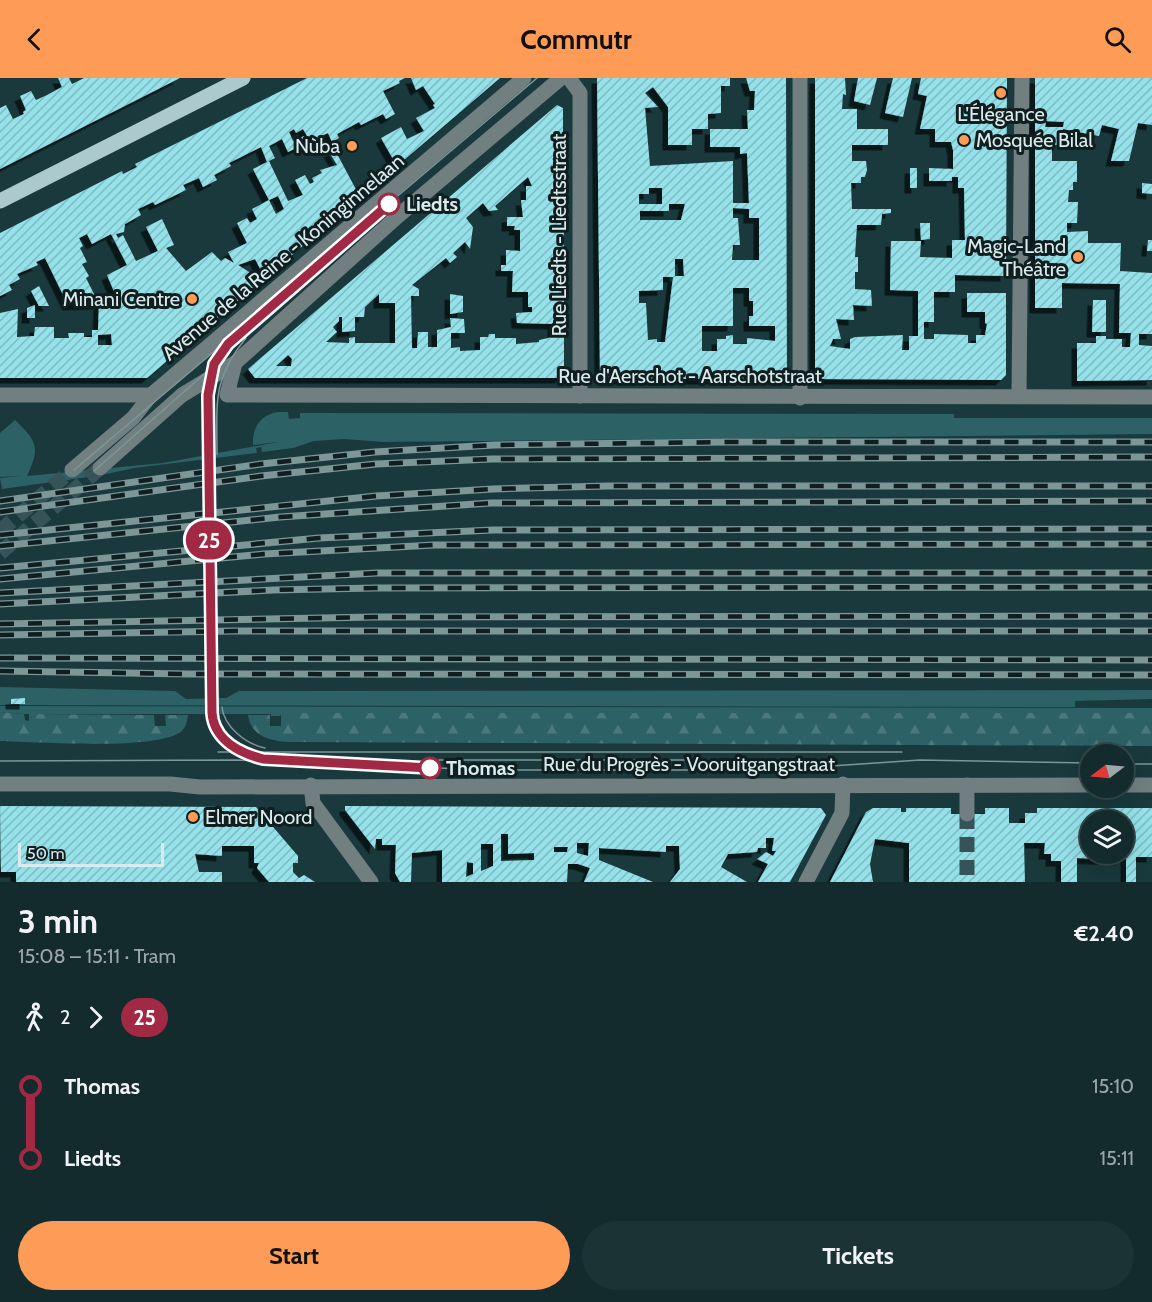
<!DOCTYPE html>
<html lang="en">
<head>
<meta charset="utf-8">
<style>
	body { margin:0; font-family:Cabin,sans-serif; background:#1c3335; color:#f1f3f6; height:100vh; display:flex; flex-direction:column; font-size:22px; white-space:nowrap }
	* { box-sizing:border-box; margin:0 }
	p { font-size:20px; color:#9da7aa }
	.icon { flex:none; width:33px; height:33px; fill:none; stroke:currentColor; stroke-width:2; stroke-linecap:round; stroke-linejoin:round }
	.map { position:relative; height:804px; overflow:hidden }
	.drawer { display:flex; flex-direction:column; background:#132b2d; flex:1 }
	.drawer>* { flex:none }
	.badge { padding:0 12px; border-radius:20px; font-size:21px; line-height:39px }
	.needle { width:39px; rotate:254deg }
	.fabs { position:absolute; left:1080px; top:666px; display:grid; gap:12px }
	.fabs a { display:grid; place-items:center; width:54px; height:54px; border-radius:50%; background:#132b2d; box-shadow:0 6px 24px #0002,0 0 0 2px #324749; font-size:30px }
	.scale { position:absolute; left:18px; bottom:15px; width:146px; box-sizing:border-box; padding-left:6px; border:3px solid #d9ebed; border-top:0; font-size:16px; line-height:21px; white-space:nowrap; color:#d9ebed; -webkit-text-stroke:4px #101e1f; paint-order:stroke }
	.map>.badge { position:absolute; translate:-50% -50%; box-shadow:0 0 0 3px #fff }
	.legs { display:flex; align-items:center; gap:9px; height:66px; padding:0 18px; font-size:20px }
	.legs p { margin-inline-start:auto }
	.headline { display:flex; align-items:center; justify-content:space-between; height:102px; padding:0 18px }
	h1 { font-size:33px; font-weight:800; line-height:45px }
	.action { display:flex; gap:12px; margin-top:auto; padding:12px 18px }
	.action a { flex:1; height:69px; border-radius:36px; background:#fe9c57; color:#111; font-size:24px; font-weight:800; line-height:69px; text-align:center }
	.action a+a { background:#1c3335; color:#f1f3f6 }
	ul { padding:0 18px; list-style:none }
	li { display:flex; align-items:center; gap:21px; height:72px; font-size:22px }
	li i { display:grid; place-items:center; width:9px; height:100%; margin:0 8px; background:currentColor }
	li i::after { content:''; width:15px; height:15px; margin:-8px; border:4px solid; border-radius:50%; background:#132b2d }
	li p { margin-inline-start:auto }
	li:first-child i { background:linear-gradient(#0000 50%,currentColor 0) }
	li:last-child i { background:linear-gradient(currentColor 50%,#0000 0) }
	header { display:flex; justify-content:space-between; align-items:center; height:78px; padding:0 18px; background:#fe9c57; color:#111; font-size:27px; font-weight:800 }
	.map>svg:first-child { display:block }
	.grass { fill:#2c6166 }
	.forest { fill:url(#forest-firs) }
	.building { fill:url(#building-hatch); fill-rule:evenodd; filter:url(#shadow) }
	.lines { fill:none; stroke-linecap:round; stroke-linejoin:round }
	.minor-tunnel { stroke:#365457; stroke-width:15; stroke-dasharray:15 8; stroke-linecap:butt }
	.minor { stroke:#717f80; stroke-width:15 }
	.major { stroke:#accacd; stroke-width:15 }
	.tram { stroke:#7d9698; stroke-width:1.5 }
	.rail-casing { stroke:#7d9698; stroke-width:7 }
	.rail { stroke:#101e1f; stroke-width:4.5; stroke-dasharray:14; stroke-linecap:butt }
	.line-1-casing { stroke:#fff; stroke-width:14 }
	.line-1 { stroke:#a12944; stroke-width:9 }
	.poi-dot { fill:#fe9c57; stroke:#101e1f; stroke-width:2 }
	.stop-1-dot { fill:#fff; stroke:#a12944; stroke-width:3 }
	.labels { text-anchor:middle; dominant-baseline:central; stroke-width:6; stroke-linejoin:round; paint-order:stroke }
	.poi-label { font-size:20px; fill:#d9ebed; stroke:#101e1f; text-anchor:end }
	.stop-label { font-size:20px; font-weight:bold; fill:#d9ebed; stroke:#101e1f; text-anchor:start }
	.street-label { font-size:20px; fill:#d9ebed; stroke:#101e1f }
</style>
</head>
<body>
<header><svg class="icon" aria-label="back" viewBox="0 0 24 24"><path d="M15 5l-7 7 7 7"/></svg>Commutr<svg class="icon" aria-label="search" viewBox="0 0 24 24"><circle cx="10" cy="10" r="6"/><path d="M15 15l6 6"/></svg></header>
<div class="map">
<svg width="1152" height="804" viewBox="0 0 1152 804">
	<defs>
		<pattern id="forest-firs" width="22" height="20" patternUnits="userSpaceOnUse" patternTransform="scale(1.5)"><rect width="22" height="20" fill="#2c6166"/><path d="M5 1l3.5 6h-7zM16 11l3.5 6h-7z" fill="#4a787c"/></pattern>
		<pattern id="building-hatch" width="6" height="6" patternUnits="userSpaceOnUse" patternTransform="scale(1.5)"><rect width="6" height="6" fill="#94e1e9"/><path d="M-1 1l2-2M0 6l6-6M5 7l2-2" fill="none" stroke="#7fbac0"/></pattern>
		<filter id="shadow"><feDropShadow dx="-5.5" dy="5.5" stdDeviation="0" flood-color="#0009"/></filter>
	</defs>
	<rect width="100%" height="100%" fill="#19393c"/>
	<g class="grass">
		<path d="M279,334H288L289,341L300,340V335L954,336V340H1152V356L383,364L344,361L314,363L293,370L262,374L261,369L256,370L257,375L134,390L102,397L2,411L0,400L20,398L0,399V355L15,342C38,364 40,370 27,398L163,385L278,364L253,367C252,349 261,336 279,334Z"/>
		<polygon points="0,609 175,613 186,621 226,620 239,613 1152,612 1152,621 1075,623 1075,629 0,627"/>
		<polygon points="0,628 1152,630 1152,635 282,635 280,638 271,638 271,636 24,636 0,634"/>
	</g>
	<g class="forest">
		<path d="M0,634L24,636L25,642L29,643V636L154,637L155,648H166L165,637H188C187,645 185,653 177,656C145,672 40,664 0,663Z"/>
		<path d="M281,635H1152V668L290,664C271,663 251,659 248,637H270V648H281Z"/>
	</g>
	<g class="building">
		<polygon points="58,0 69,0 72,6 84,0 180,0 0,91 0,30 6,27 13,41 24,36 23,34 26,32 20,18 31,13 36,22 47,17 62,9"/>
		<path d="M307,0H405L399,3L400,5L383,13L395,36L386,41L383,36L361,47L359,44L337,56L339,60L332,64L328,55L310,63L303,51L296,55L294,51L289,54L293,63L304,58L307,65L288,74L282,61L269,68L275,80L269,83L288,123L303,117L295,102L305,97L310,106L314,104L312,100L322,95L320,92L337,87L329,74L335,72L360,119L265,200L255,181L238,187L262,202L147,300H0V235L18,231L17,259L34,258L35,249H54V260H69L68,255H84V259H92V252H98L99,226L116,218L107,197L127,187L111,156L92,166L87,156L79,160L83,168L80,170L87,184L82,186L89,198L86,200L99,226L68,227L45,180L36,184L38,187L17,196L20,201L9,207L12,212L0,218V155L122,93L123,96L137,89L135,86ZM261,69L267,84L253,91L269,122L278,118L284,131L276,136L269,122L252,131L257,141L250,145L247,140L237,145L247,165L228,174L234,185L225,180L221,183L212,174L186,193L166,170L174,167L162,141L146,149L158,173L136,183L123,157L118,160L116,156L124,154L125,146L141,137L138,131L153,124L155,127L186,112L183,107L199,100L203,109L217,102L214,97L231,88L229,85ZM111,256L112,267H98V257Z"/>
		<polygon points="411,0 500,0 397,88 381,60 401,49 407,61 424,53 416,40 435,30 433,27 435,26 423,8 416,12"/>
		<path d="M597,0H730V8H721V35L708,36V51H692V67H668V29L653,9L645,15L658,29L645,30L650,88L733,83V125H749L747,75L740,76V69H710V51H748L747,32H754L755,13H750L746,0H786L787,297L783,301H603L600,297ZM649,110H662V126H639V116H649ZM669,126H685L681,142H640V133H669ZM733,130L749,131V140H759V182H732L733,167H740L738,140H733ZM675,181H683L684,198H675ZM663,199H673L665,264H657V261L648,262L646,225H639V213L663,212ZM733,210H749V223H753V238H749V248H775V263L747,260V266H733V257L726,258V261H717V273H702V248H733Z"/>
		<polygon points="815,0 845,0 846,17 843,16 842,31 857,31 857,51 888,51 888,67 852,67 852,83 866,83 867,92 865,99 861,99 861,105 851,105 852,131 891,131 891,135 882,136 881,147 857,147 855,179 858,179 858,194 855,194 855,211 871,212 872,228 853,227 854,242 836,241 841,261 833,261 830,268 850,271 850,261 855,259 903,257 902,272 909,272 909,258 918,258 918,213 890,212 891,163 921,163 920,179 952,180 952,162 965,162 964,110 958,110 958,99 952,99 952,103 929,103 929,90 953,91 953,72 951,64 935,64 935,51 920,51 927,18 918,16 921,0 1007,0 1006,198 955,197 955,214 934,214 934,244 924,244 924,261 934,261 934,256 968,257 968,265 976,265 976,257 985,257 987,246 985,245 985,234 967,234 967,215 1006,215 1006,297 1001,302 819,301 815,297"/>
		<polygon points="858,0 877,0 870,27 854,23"/>
		<polygon points="893,0 912,0 903,39 885,35"/>
		<path d="M1035,0H1152V47L1138,45L1129,83H1111L1119,51L1102,47L1099,58L1063,51L1059,67H1052V83H1077V104H1073V112H1069L1068,124H1078L1077,145H1067V154L1088,153V165H1121L1120,193L1152,195V256H1139V267L1152,268V302L1077,303V265H1096V258H1106V261H1122V269H1130L1131,255H1119L1120,206L1062,205V230H1035ZM1046,43L1064,44L1063,49H1045Z"/>
		<path d="M557,27L563,30V72L557,77L560,83L554,87L556,90H564V296L560,300H255L248,291ZM528,99L532,108H526V122H521L523,139H507V148H515L514,152H520V173L506,172V187H501V193H513L512,214H528V229H532V234L516,235L517,245L553,246V259L539,262V264L516,266V260H495V256H489L488,259H480V272L460,273V269L451,270V255H465L464,241L450,240L451,249L437,252V269H428V254H418L417,270H412L411,218H419V211L412,207L446,180L450,185L457,179L453,175L465,164L470,171L473,149L466,140L483,125L489,133L498,132L495,128ZM379,216V225H395V265H355V259L349,260V265L326,264L337,254L333,249L339,243V239H342V254L355,253V239H364L365,229ZM288,277L292,281L291,288H276Z"/>
		<rect x="910" y="90" width="7" height="20"/>
		<polygon points="1142,105 1152,106 1152,116 1142,115"/>
		<polygon points="920,145 930,145 930,161 921,162"/>
		<polygon points="1148,162 1152,162 1152,173 1147,173"/>
		<polygon points="39,208 49,228 39,228 31,213"/>
		<polygon points="450,216 463,218 463,234 450,236"/>
		<polygon points="1093,222 1106,222 1106,254 1092,254"/>
		<polygon points="35,227 35,240 27,240 27,230"/>
		<polygon points="25,620 25,626 11,626 11,621"/>
		<polygon points="0,728 256,729 298,778 298,785 293,785 293,794 299,800 304,797 315,804 269,804 257,790 259,785 254,785 254,768 222,768 222,778 195,776 199,794 222,794 222,804 16,804 16,794 1,794"/>
		<path d="M345,728L821,730L826,737L790,804H758L768,786L757,781L766,774L773,778L776,773H772L774,760H766V770H758L757,774L728,776L721,789L747,804H670L680,791L679,768H666V774L599,770V782L653,804H584L590,790L578,786H568L567,804H442V772L412,775L411,804H400L395,795L396,767H382V761H376L375,771L345,732ZM501,756H508V776L534,775V782L501,783ZM577,765H589L588,778L577,775ZM481,766H493V788L481,793ZM554,769H568L567,774H554ZM467,784L473,785V796L466,799Z"/>
		<path d="M873,730H901V734H906V730H951V736H985V730H1009V745H1025V735H1037V730H1152V779H1136V804H1126V779H1121V782L1077,780V804H1061V783H1051V776H1044L1045,765H1024L1025,804H909V765L875,761L870,786L873,804H830L866,734ZM1090,742H1124V776H1090Z"/>
	</g>
	<g class="lines">
		<g class="minor-tunnel">
			<polyline points="0,453 72,392"/>
			<polyline points="0,475 100,390"/>
			<polyline points="967,736 967,804"/>
		</g>
		<g class="minor">
			<polyline points="569,0 580,15 580,318"/>
			<polyline points="800,0 800,320"/>
			<polyline points="235,285 227,317 1152,319"/>
			<polyline points="0,317 151,317"/>
			<polyline points="1019,318 1022,0"/>
			<polyline points="100,390 182,317 235,285 398,138 561,0"/>
			<polyline points="72,392 133,340 151,317 524,0"/>
			<polyline points="0,706 170,706 200,709 1090,707"/>
			<polyline points="311,707 313,725 371,804"/>
			<polyline points="967,707 967,736"/>
			<polyline points="1124,707 1152,707"/>
			<polyline points="806,804 842,735 843,706"/>
		</g>
		<polyline class="major" points="0,123 243,0"/>
		<g class="tram">
			<path d="M217,376C217,325 212,301 246,260"/>
			<polyline points="207,378 208,317 215,286"/>
			<polyline points="74,392 537,0"/>
			<polyline points="94,393 219,283"/>
			<path d="M212,628C211,648 224,667 242,675"/>
			<path d="M222,629C224,649 246,666 265,670"/>
			<polyline points="218,674 902,674"/>
			<polyline points="439,682 688,682"/>
			<polyline points="0,683 234,682 488,692 772,692 920,682 1090,685"/>
			<polyline points="1124,686 1152,686"/>
		</g>
		<g class="rail-casing">
			<g id="rail">
				<polyline points="0,423 261,386 375,374 494,367 727,364 1152,364"/>
				<polyline points="0,434 261,398 376,386 492,381 1152,379"/>
				<polyline points="0,457 376,418 493,411 608,408 1152,408"/>
				<polyline points="0,468 280,439 491,425 1152,423"/>
				<polyline points="0,490 319,460 493,452 1152,451"/>
				<polyline points="0,501 264,476 434,467 1152,466"/>
				<polyline points="0,515 377,495 1152,495"/>
				<polyline points="0,526 273,512 375,510 1152,509"/>
				<polyline points="0,546 374,539 1152,538"/>
				<polyline points="0,557 234,553 1152,553"/>
				<polyline points="0,580 1152,582"/>
				<polyline points="0,593 189,596 1152,597"/>
			</g>
		</g>
		<use href="#rail" class="rail"/>
	</g>
	<g class="lines">
		<g class="line-1-casing">
			<path id="line-1" d="M389,126L228,266L214,286L208,317L212,635C214,662 240,675 263,681L430,690"/>
		</g>
		<use href="#line-1" class="line-1"/>
	</g>
	<g class="poi-dot">
		<circle cx="1001" cy="15" r="6"/>
		<circle cx="964" cy="62" r="6"/>
		<circle cx="352" cy="68" r="6"/>
		<circle cx="1078" cy="179" r="6"/>
		<circle cx="192" cy="221" r="6"/>
		<circle cx="193" cy="739" r="6"/>
	</g>
	<g class="stop-1-dot">
		<circle cx="389" cy="126" r="10"/>
		<circle cx="430" cy="690" r="10"/>
	</g>
	<g class="labels">
		<g class="poi-label">
			<text x="1001" y="36" text-anchor="middle">L'Élégance</text>
			<text x="976" y="62" text-anchor="start">Mosquée Bilal</text>
			<text x="340" y="68">Nùba</text>
			<text x="1066" y="168">Magic-Land<tspan x="1066" dy="23">Théâtre</tspan></text>
			<text x="180" y="221">Minani Centre</text>
			<text x="205" y="739" text-anchor="start">Elmer Noord</text>
		</g>
		<g class="stop-label">
			<text x="406" y="126">Liedts</text>
			<text x="446" y="690">Thomas</text>
		</g>
		<g class="street-label">
			<text transform="translate(559 157) rotate(-90)">Rue Liedts - Liedtsstraat</text>
			<text transform="translate(283 179) rotate(-40)">Avenue de la Reine - Koninginnelaan</text>
			<text x="690" y="298">Rue d'Aerschot - Aarschotstraat</text>
			<text x="689" y="686">Rue du Progrès - Vooruitgangstraat</text>
		</g>
	</g>
</svg>
<div class="fabs">
<a><svg class="needle" viewBox="-14 -14 28 28"><path d="M0-13l5 13h-10z" fill="#e53935"/><path d="M0 13l5-13h-10z" fill="#9da7aa"/></svg></a>
<a><svg class="icon" aria-label="layers" viewBox="0 0 24 24"><path d="M12 4l9 5-9 5-9-5zM3 14l9 5 9-5"/></svg></a>
</div>
<div class="scale">50 m</div>
<b class="badge" style="left:209px;top:462px;background:#a12944;color:#fff">25</b>
</div>
<section class="drawer">
<div class="headline"><div><h1>3 min</h1><p>15:08 – 15:11 · Tram</p></div><b>€2.40</b></div>
<div class="legs"><svg class="icon" aria-label="walk" viewBox="0 0 24 24"><circle cx="13" cy="4" r="2"/><path d="M13 8l-2 6 4 7M11 14l-3 7M7 12l3-4h3l4 4"/></svg>2<svg class="icon" aria-label="forward" viewBox="0 0 24 24"><path d="M9 5l7 7-7 7"/></svg><b class="badge" style="background:#a12944;color:#fff">25</b></div>
<ul>
<li><i style="color:#a12944"></i><b>Thomas</b><p>15:10</p></li>
<li><i style="color:#a12944"></i><b>Liedts</b><p>15:11</p></li>
</ul>
<div class="action"><a>Start</a><a>Tickets</a></div>
</section>
</body>
</html>
